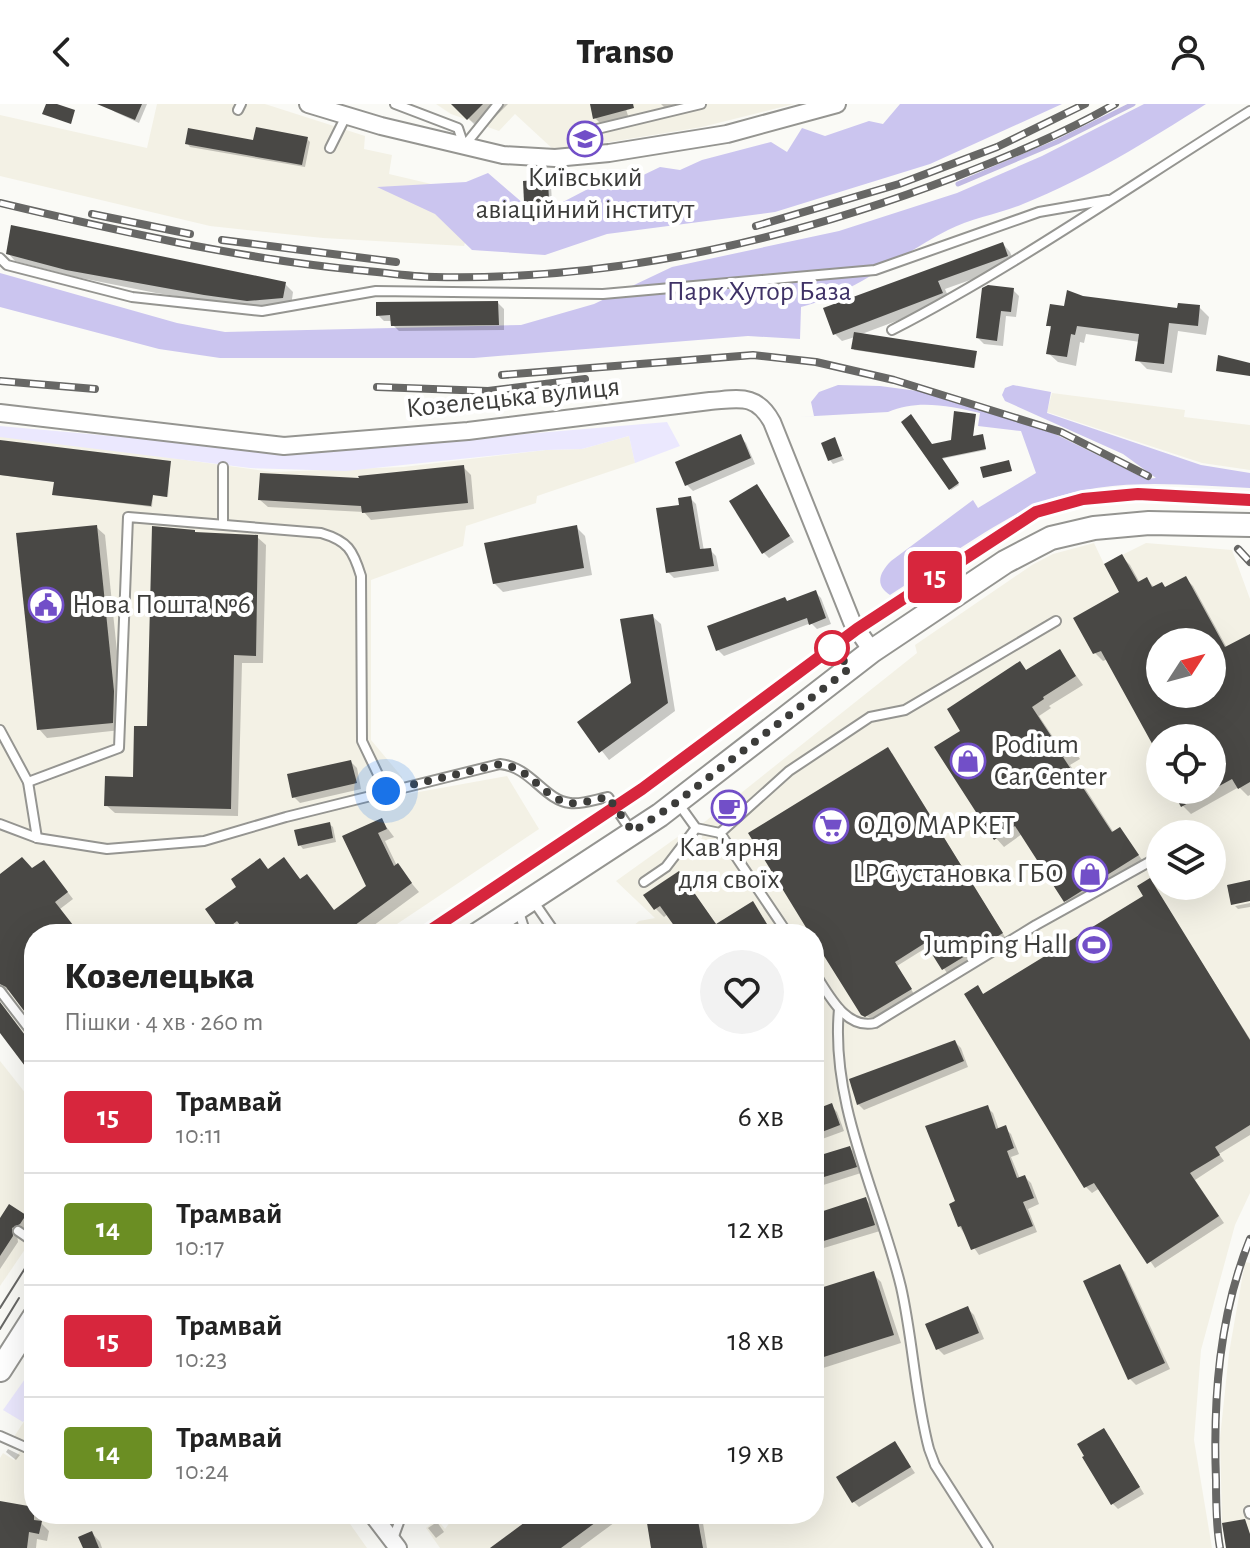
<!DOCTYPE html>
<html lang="uk">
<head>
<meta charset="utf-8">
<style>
	body { margin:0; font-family:"Alegreya Sans",sans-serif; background:#f2f2f2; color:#222; height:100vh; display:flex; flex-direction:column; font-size:30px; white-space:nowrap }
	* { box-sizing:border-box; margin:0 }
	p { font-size:26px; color:#767676 }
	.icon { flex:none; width:44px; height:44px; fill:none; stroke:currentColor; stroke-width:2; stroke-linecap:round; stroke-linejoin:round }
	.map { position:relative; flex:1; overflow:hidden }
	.details { position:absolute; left:24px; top:820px; width:800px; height:600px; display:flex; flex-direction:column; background:#fff; border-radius:32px; box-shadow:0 8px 32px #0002 }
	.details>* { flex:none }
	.badge { padding:0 16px; border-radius:6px; font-size:28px; line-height:52px }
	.needle { width:52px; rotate:54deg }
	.fabs { position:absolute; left:1146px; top:524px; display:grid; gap:16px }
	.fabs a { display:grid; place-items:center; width:80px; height:80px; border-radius:50%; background:#fff; box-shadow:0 8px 32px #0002; font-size:40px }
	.you { position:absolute; width:40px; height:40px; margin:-20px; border:6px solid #fff; border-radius:50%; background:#1a73e8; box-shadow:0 0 0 12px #1a73e833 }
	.map>.badge { position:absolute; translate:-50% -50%; box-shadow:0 0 0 4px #fff }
	.round { display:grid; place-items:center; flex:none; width:84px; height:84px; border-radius:42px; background:#f2f2f2 }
	.headline { display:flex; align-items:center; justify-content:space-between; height:136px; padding:0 40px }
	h1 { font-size:38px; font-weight:800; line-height:60px }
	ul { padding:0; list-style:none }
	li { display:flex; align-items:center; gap:24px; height:112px; padding:0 40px; border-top:2px solid #e0e0e0 }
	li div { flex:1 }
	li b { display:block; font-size:30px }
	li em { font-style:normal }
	li .badge { min-width:88px; font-weight:700; text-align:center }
	header { display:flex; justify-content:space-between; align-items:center; height:104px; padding:0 40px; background:#fff; font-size:36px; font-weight:800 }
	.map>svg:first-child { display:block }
	.built { fill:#f3f1e5; fill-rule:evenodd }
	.green { fill:#ebe8fe }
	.forest { fill:#cbc5ef }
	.shadow { fill:#0003; fill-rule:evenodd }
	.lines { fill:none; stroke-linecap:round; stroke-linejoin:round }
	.stream { stroke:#c0b9e3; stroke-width:5 }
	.building { fill:#494845; fill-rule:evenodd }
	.service-casing { stroke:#959591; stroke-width:12 }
	.minor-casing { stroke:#959591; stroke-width:20 }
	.secondary-casing { stroke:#959591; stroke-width:26 }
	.service { stroke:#fff; stroke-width:8 }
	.minor { stroke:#fff; stroke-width:16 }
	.secondary { stroke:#fff; stroke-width:22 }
	.tram { stroke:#676765; stroke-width:2 }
	.rail-casing { stroke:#676765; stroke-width:8 }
	.rail { stroke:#fff; stroke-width:5; stroke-dasharray:15; stroke-linecap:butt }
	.line-casing { stroke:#fff; stroke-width:18 }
	.line { stroke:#d7263d; stroke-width:12 }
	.walk { stroke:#3c3c3a; stroke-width:8; stroke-dasharray:0 14.4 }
	.stop-dot { fill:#fff; stroke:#d7263d; stroke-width:4 }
	.labels { text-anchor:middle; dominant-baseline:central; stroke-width:8; stroke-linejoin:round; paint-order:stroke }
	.poi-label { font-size:28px; fill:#3c3c3a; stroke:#fff; text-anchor:start }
	.park-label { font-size:28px; fill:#3f3266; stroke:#fff }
	.street-label { font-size:28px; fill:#3c3c3a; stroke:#fff }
</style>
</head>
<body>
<header><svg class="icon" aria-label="back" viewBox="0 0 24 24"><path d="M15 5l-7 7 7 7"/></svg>Transo<svg class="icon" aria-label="person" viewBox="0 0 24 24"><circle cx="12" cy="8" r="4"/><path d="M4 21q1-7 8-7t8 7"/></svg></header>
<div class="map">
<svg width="1250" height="1444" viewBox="0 0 1250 1444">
	<rect width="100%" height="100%" fill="#fafaf6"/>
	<g class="built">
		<polygon points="157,0 265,0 365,32 364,45 392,51 389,70 444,83 470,124 464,142 323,134 210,122 0,72 0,11 147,44"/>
		<polygon points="436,0 794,0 702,23 555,47 515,10 499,27 451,10"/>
		<polygon points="1052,289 1185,306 1184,313 1250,321 1250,366 1202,359 1047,308"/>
		<polygon points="0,330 272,368 403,363 546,346 582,345 629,332 635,359 537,392 536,399 466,422 463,442 371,476 371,636 402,673 402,691 507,672 539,725 382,830 34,830 34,974 0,929"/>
		<path d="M1094,439L1104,460L1146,439L1232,446L1250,495V1089L1235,1121L1201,1246L1194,1336L1212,1444H440L426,1424L437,1415L445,1425L456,1410H814V830H624L639,817L655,814L616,777L683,729L691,742L702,734V720L917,549L915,541L1032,461L1053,450ZM1160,538H1212V590H1160ZM1160,634H1212V686H1160ZM1160,730H1212V782H1160Z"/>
		<polygon points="0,957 34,1000 34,1132 0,1182"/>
		<polygon points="1245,1158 1250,1159 1250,1444 1226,1444 1222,1419 1220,1334 1229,1249"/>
		<polygon points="34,1302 34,1410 343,1410 367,1444 0,1444 0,1354 3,1349 14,1356 20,1347 10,1339"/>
	</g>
	<g class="green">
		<polygon points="667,318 680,342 635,359 629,332 582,345 546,346 346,367 250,364 0,333 0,322 300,349"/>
		<polygon points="25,1275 34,1280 34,1302 23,1318 3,1306"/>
	</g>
	<g class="forest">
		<polygon points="900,0 1062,0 930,60 775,108 607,130 545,151 472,146 435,110 377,83 466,78 488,69 524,100 559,100 613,72 635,75 660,63 680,66 702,56 771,38 787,48 802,24 825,32 869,17 883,20"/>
		<path d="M1144,0H1206C1148,37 1088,74 1023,100C999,110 971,114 948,126C899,151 855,189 801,203L800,235L748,232L474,254H220L159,245L0,203V169L177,219L225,228L521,221L594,200L672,163L839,127L957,89L1042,52Z"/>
		<path d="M838,281L880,282L925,288L1055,330L1146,375L1156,374L1123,350L1005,297L1002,291L1005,284L1013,281L1051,288L1047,309L1201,361L1250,369V384C1181,381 1109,372 1043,398C993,418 936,462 890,491C874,481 880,468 891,457L973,396L978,404L1036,369L1021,327L978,322L980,309C950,302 917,295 888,308L797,313L814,312L811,298L819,288Z"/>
	</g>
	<g class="shadow">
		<polygon points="113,0 147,0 139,19 115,8 111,5"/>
		<polygon points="454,0 508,0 481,27"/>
		<polygon points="592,0 635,0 625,2 629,15 603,22 595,14"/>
		<polygon points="661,0 691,0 667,6"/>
		<polygon points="307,35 310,38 305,63 190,43 187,39"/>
		<polygon points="547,77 551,81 552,100 530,101 526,97"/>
		<polygon points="1003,140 1010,148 1015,160 945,185 950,197 859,231 976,249 975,264 854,246 855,233 842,237 835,230"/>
		<polygon points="7,148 285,180 293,188 291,202 256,204 156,189 76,173 15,157"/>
		<polygon points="1013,186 1019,192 1016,213 1006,212 1003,242 984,240 978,234"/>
		<polygon points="1082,194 1179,206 1199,203 1209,213 1206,231 1178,227 1172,269 1147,265 1138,256 1140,238 1086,230 1084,239 1080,238 1076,262 1058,258 1048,249 1052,225 1048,221 1065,205"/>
		<polygon points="498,199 504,205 504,226 399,227 393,221 393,217 384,217 378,211"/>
		<polygon points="975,311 973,334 983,333 986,346 941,355 959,381 951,386 903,318 932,342 953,338"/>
		<polygon points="740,333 746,339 755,360 693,387 687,381"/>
		<polygon points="834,336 844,356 833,360 830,356"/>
		<polygon points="0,338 170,359 168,393 153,391 152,403 56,391 56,378 0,371"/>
		<polygon points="463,363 471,371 474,405 371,416 364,408 268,403 260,396 361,376"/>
		<polygon points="757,382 794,438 769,454 763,448"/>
		<polygon points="690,394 696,400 704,447 710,446 716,452 719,467 674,474 668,468 681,402"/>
		<polygon points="96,423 105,431 122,596 121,626 47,634 39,625"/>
		<polygon points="576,423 585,432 592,471 503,488 494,479"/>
		<polygon points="197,430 257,433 266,441 263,559 242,559 238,712 115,709 106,701 135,675"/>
		<path d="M1122,453L1130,461L1140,479L1147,476L1155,484L1166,485L1185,474L1193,482L1227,544L1250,532V691L1248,692L1239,683L1191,710L1183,702L1174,686H1212V634H1160V650L1108,555L1103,557L1095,549L1076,515L1122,489ZM1160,538H1212V590H1160Z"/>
		<polygon points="815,488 821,494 831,520 817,525 811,519 724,552 718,546 709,523"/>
		<polygon points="652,512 661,520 675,607 609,656 580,619 633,580"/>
		<polygon points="1059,548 1083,581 1049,602 1051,604 1039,612 1059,642 1066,638 1074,646 1080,655 1070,661 1114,729 1120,725 1145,760 1073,804 1065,796 1022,730 1004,743 996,734 963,627 1028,568"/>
		<polygon points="892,649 1005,833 947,869 929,842 897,862 914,890 873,915 862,910 813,830"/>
		<polygon points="351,658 357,664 361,685 300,699 294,693"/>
		<polygon points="382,717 394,733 385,737 397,762 419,788 362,830 249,830 245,825 239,830 226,830 223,828 269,767 284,756 301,776 307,772 315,780 335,808 369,783 345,733"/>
		<polygon points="329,720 333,723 336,738 303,745 300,741"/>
		<polygon points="49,764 73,795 60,805 79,830 34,830 34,916 10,886 0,887 0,892 0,772"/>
		<polygon points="679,769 717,821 752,800 774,830 682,830 668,810 664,813 656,805"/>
		<polygon points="1150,777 1250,935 1250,1031 1219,1050 1224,1057 1195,1076 1224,1119 1155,1164 1100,1084 1092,1089 1086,1083 977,884 985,892 1146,792"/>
		<polygon points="1250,799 1250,803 1238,805 1235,802"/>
		<polygon points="955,938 961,944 968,963 864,1006 858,1000"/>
		<polygon points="831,1002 837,1008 844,1027 814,1038 814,1008"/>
		<polygon points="987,1003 993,1009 999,1026 1005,1024 1011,1030 1019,1050 1011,1053 1020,1075 1025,1073 1031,1079 1039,1100 1028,1105 1037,1128 979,1151 959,1122 958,1098"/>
		<polygon points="850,1044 856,1050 861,1069 814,1084 814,1055"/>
		<polygon points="866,1096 872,1102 880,1127 814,1147 814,1112"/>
		<polygon points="25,1112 31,1118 26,1126 17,1130 18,1138 0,1165 0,1118"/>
		<polygon points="1119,1162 1125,1168 1170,1265 1136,1281 1130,1275"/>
		<polygon points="873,1170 881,1178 901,1239 814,1267 814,1188"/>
		<polygon points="968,1205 974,1211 984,1235 944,1251 938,1245 928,1221"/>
		<polygon points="1109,1332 1144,1390 1118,1405 1112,1399"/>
		<polygon points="895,1340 915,1369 859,1403 853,1397"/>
		<polygon points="8,1345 20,1351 16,1356 6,1348"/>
		<polygon points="0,1399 34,1405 34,1410 42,1413 41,1419 49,1427 47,1437 37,1435 36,1444 0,1444"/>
		<polygon points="539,1410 626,1410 580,1444 493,1444"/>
		<polygon points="697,1413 703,1419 707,1444 653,1444"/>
		<polygon points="437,1418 444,1428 436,1434 428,1424"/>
		<polygon points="92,1429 100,1438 102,1444 85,1444"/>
	</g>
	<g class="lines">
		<polyline class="stream" points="958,80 1057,38 1133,0"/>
	</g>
	<g class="building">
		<polygon points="46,0 57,0 75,6 71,20 42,10"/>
		<polygon points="97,0 142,0 135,16"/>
		<polygon points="451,0 483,0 467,16"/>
		<polygon points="590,0 633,0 634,4 593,15"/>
		<polygon points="256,23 308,33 302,61 185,40 188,24 253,36"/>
		<polygon points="548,75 549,97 524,98 523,77"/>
		<polygon points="11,121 286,178 283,194 247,197 204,191 66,166 6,150"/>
		<polygon points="1003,138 1008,152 938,177 943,189 833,231 823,204"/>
		<polygon points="988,181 1014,184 1011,208 1001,207 997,237 976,234 982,184"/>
		<polygon points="1067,186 1083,192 1177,204 1178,199 1200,201 1198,222 1169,219 1164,260 1135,257 1139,230 1077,222 1075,231 1071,230 1067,253 1046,250 1051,222 1046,222 1050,200 1064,202"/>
		<polygon points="498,197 499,221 391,222 390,211 376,212 376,198"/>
		<polygon points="854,228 977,247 974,264 851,245"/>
		<polygon points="1218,251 1250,259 1250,272 1216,267"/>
		<polygon points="954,307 976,310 973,332 983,330 986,345 942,354 959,379 949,386 901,318 911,310 932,340 951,336"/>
		<polygon points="741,330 751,354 685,382 675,358"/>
		<polygon points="835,333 842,352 828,357 821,339"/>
		<polygon points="0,336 171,357 167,393 153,391 151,402 52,391 54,378 0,371"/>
		<polygon points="1009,356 1012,367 983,374 980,363"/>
		<polygon points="464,361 468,399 362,409 361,402 258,396 260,369 359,374 358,372"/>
		<polygon points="757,380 790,432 762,450 729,397"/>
		<polygon points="691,392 700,445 711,444 714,462 666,469 656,404 679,401 678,394"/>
		<polygon points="97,421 114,587 113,619 37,626 16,429"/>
		<polygon points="577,421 584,464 493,480 484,439"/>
		<polygon points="152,422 195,426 195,428 258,431 256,552 234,551 231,705 104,702 105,672 133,673 134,622 147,622"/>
		<path d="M1122,450L1138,478L1147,473L1152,483L1162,478L1165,483L1186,472L1225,543L1250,530V678L1238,685L1232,675L1212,686V634H1160V654L1101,547L1093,550L1073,514L1119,488L1104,460ZM1160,538H1212V590H1160Z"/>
		<polygon points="816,486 826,514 809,521 807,514 716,547 707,522 785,493 787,497"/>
		<polygon points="653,510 668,599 599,649 577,618 631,579 620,515"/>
		<polygon points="1060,545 1076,572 1043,593 1044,595 1032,603 1057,641 1066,635 1073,646 1063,653 1112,728 1120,723 1139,751 1064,798 1015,722 994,736 934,643 960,627 947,605 1020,557 1026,566"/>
		<polygon points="888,643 1003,829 942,866 925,839 895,858 912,885 865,913 861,911 814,836 814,830 810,830 748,729"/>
		<polygon points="351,656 357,679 292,694 287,670"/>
		<polygon points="1172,686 1212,686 1181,703"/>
		<polygon points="382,714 387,725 378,729 394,762 398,759 412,779 343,830 247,830 237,817 222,829 205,805 236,783 231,775 260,754 268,765 284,753 300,775 307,770 334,806 366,782 342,732"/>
		<polygon points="330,718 333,734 298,742 294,726"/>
		<polygon points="22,753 32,764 44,756 68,788 55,798 80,830 34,830 34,920 6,883 0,880 0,770"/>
		<polygon points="679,767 716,820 753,797 773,830 680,830 660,802 654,806 643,791"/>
		<polygon points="1150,774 1250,936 1250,1021 1215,1043 1220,1051 1190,1069 1219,1112 1147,1160 1094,1079 1084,1084 964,890 978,881 983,890 1143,792 1137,782"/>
		<polygon points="1250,776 1250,797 1231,801 1227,781"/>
		<polygon points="0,898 28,935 34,938 34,974 0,929"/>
		<polygon points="955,936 964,957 857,1001 849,975"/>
		<polygon points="832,999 840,1021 814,1031 814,1006"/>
		<polygon points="988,1001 996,1025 1006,1021 1014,1044 1007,1047 1017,1074 1025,1071 1034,1094 1023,1098 1033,1122 971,1146 961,1122 958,1123 949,1100 955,1097 925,1022"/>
		<polygon points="850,1042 857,1063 814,1076 814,1053"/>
		<polygon points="866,1093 875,1121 814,1140 814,1110"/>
		<polygon points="9,1100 26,1111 20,1120 12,1124 13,1132 0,1152 0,1114"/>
		<polygon points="1120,1160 1165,1259 1128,1276 1083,1177"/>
		<polygon points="874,1167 894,1231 814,1256 814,1186"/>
		<polygon points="968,1202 979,1229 936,1246 925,1220"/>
		<polygon points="1104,1324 1140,1383 1111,1401 1082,1353 1084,1352 1077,1340"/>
		<polygon points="895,1337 911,1363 852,1399 836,1373"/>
		<polygon points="0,1397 34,1403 34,1416 42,1417 39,1430 29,1428 27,1444 0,1444"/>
		<polygon points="536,1410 607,1410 561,1444 490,1444"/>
		<polygon points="697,1411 703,1444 651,1444 647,1419"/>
		<polygon points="1245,1415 1250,1430 1250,1444 1226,1444 1222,1419"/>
		<polygon points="92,1427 99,1444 83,1444 78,1433"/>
	</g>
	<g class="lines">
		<g class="service-casing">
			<g id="service">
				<polyline points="395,0 458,24 464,42"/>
				<polyline points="238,6 241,0"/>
				<polyline points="593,26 701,0"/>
				<polyline points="465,41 498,0"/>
				<polyline points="330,44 346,12"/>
				<polyline points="0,154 7,161 132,193 262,207 376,187 603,190 875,166 1039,108 1108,96"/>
				<path d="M892,226C1016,162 1131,81 1250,7"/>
				<polyline points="223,419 223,363"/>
				<polyline points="0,626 28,678 37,734"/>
				<path d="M28,678L119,644L128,413L321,429C348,437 353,446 361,472L362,637L386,687"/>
				<polyline points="678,699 696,724 720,729 789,667 870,613 905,606 1056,517"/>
				<path d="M0,720L37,734L107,745L204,737L286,713L500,660C531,663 544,696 570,699C581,701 597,695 608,693L632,728"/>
				<polyline points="720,729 788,830"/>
				<polyline points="644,778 666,763 696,724"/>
				<polyline points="534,798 556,830"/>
				<polyline points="519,808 526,830"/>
				<path d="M814,868C828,889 845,926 875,919L1036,821L1160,752"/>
				<polyline points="0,887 34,931"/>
				<path d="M839,905C830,1001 879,1092 901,1183C913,1236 915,1292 929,1345L935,1361L988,1444"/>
				<polyline points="18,1127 34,1138"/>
				<polyline points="0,1332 34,1347"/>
				<polyline points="1249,1407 1250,1410"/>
				<polyline points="393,1435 402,1410"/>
			</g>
		</g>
		<g class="minor-casing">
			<g id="minor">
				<polyline points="308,0 381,22 503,51 555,54 609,49 727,30 837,0"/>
				<path d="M0,309L284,342L468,327L710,297C739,295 756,289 772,318L852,518L872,547"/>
				<polyline points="372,1410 398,1444"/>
			</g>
		</g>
		<g class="secondary-casing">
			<g id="secondary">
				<polyline points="478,830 660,711 872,547 1005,458 1051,434 1094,424 1149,419 1250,421"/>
				<polyline points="0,1266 34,1213"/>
			</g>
		</g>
		<use href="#service" class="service"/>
		<use href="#minor" class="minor"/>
		<use href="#secondary" class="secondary"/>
		<g class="tram">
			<polyline points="425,830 642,685 857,525 1036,408 1083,395 1138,390 1250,396"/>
			<polyline points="0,1204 34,1150"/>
			<polyline points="0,1225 19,1194"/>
		</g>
		<g class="rail-casing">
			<g id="rail">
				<path d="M0,99C118,127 236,154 357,166C383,168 409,173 435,173C613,177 790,136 955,73C1009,52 1065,29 1115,0"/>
				<polyline points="92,110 190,130"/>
				<polyline points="756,122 899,80 997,43 1085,0"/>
				<polyline points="222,136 396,158"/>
				<polyline points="502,271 753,251 816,258 894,276 1061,328 1148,372"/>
				<polyline points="0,277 95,285"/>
				<polyline points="377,283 488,287 585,275"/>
				<polyline points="1238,445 1250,458"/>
				<path d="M1220,1444C1216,1422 1216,1399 1216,1376C1213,1295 1219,1211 1250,1135"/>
			</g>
		</g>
		<use href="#rail" class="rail"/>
	</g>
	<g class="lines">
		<g class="line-casing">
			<polyline id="line" points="425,830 642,685 857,525 1036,408 1083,395 1138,390 1250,396"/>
		</g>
		<use href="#line" class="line"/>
		<path class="walk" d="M386,687L500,660C531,663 544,696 570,699C581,700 597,695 608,693L633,728L677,698L850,564L832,544"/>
	</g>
	<defs>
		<g id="university-ring" transform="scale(1.8)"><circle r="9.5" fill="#fff" stroke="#724fc8" stroke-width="1.5"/><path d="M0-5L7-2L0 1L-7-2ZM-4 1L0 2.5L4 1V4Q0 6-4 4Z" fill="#724fc8"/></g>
		<g id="civic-ring" transform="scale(1.8)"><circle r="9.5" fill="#fff" stroke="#724fc8" stroke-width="1.5"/><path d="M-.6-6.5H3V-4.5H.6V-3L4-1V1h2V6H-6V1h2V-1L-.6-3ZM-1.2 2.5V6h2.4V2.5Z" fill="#724fc8"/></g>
		<g id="shop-ring" transform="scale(1.8)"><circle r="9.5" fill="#fff" stroke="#724fc8" stroke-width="1.5"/><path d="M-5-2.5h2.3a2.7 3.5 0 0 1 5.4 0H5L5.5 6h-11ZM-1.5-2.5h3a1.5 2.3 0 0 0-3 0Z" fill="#724fc8"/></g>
		<g id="cafe-ring" transform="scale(1.8)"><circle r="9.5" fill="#fff" stroke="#724fc8" stroke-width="1.5"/><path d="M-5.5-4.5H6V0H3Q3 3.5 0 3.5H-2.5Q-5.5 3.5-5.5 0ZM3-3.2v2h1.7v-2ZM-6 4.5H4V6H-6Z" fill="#724fc8"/></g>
		<g id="supermarket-ring" transform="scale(1.8)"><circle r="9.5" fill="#fff" stroke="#724fc8" stroke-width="1.5"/><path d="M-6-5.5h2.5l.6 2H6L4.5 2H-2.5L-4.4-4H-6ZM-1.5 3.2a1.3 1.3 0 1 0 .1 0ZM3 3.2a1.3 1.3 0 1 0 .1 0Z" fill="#724fc8"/></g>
		<g id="stadium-ring" transform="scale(1.8)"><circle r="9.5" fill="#fff" stroke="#724fc8" stroke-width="1.5"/><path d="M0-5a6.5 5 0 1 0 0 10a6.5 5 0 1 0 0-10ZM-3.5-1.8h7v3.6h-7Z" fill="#724fc8"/></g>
	</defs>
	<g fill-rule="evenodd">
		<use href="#university-ring" x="585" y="35"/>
		<use href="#civic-ring" x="46" y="501"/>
		<use href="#shop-ring" x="968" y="657"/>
		<use href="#cafe-ring" x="729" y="704"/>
		<use href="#supermarket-ring" x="831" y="722"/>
		<use href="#shop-ring" x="1090" y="770"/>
		<use href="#stadium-ring" x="1094" y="841"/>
	</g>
	<circle class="stop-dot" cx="832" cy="544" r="16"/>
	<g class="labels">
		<g class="poi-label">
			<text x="585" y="74" text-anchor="middle">Київський<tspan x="585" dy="32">авіаційний інститут</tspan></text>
			<text x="72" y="501">Нова Пошта №6</text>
			<text x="994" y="641">Podium<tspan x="994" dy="32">Car Center</tspan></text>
			<text x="857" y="722">ОДО МАРКЕТ</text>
			<text x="729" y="744" text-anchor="middle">Кав'ярня<tspan x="729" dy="32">для своїх</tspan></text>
			<text x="1064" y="770" text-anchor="end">LPG установка ГБО</text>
			<text x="1068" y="841" text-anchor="end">Jumping Hall</text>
		</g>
		<g class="park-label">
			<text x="759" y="188">Парк Хутор База</text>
		</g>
		<g class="street-label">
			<text transform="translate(513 294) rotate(-6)">Козелецька вулиця</text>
		</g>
	</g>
</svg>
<div class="fabs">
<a><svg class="needle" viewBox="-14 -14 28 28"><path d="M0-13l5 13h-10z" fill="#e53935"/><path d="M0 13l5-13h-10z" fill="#767676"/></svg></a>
<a><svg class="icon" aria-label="locate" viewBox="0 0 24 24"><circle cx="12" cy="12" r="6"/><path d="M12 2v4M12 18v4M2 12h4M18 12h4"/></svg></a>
<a><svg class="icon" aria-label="layers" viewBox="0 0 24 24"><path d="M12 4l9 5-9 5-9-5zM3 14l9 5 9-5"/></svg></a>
</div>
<div class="you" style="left:386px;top:687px"></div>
<b class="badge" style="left:935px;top:473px;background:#d7263d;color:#fff">15</b>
<section class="details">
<div class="headline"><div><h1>Козелецька</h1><p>Пішки · 4 хв · 260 m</p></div><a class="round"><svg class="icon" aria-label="heart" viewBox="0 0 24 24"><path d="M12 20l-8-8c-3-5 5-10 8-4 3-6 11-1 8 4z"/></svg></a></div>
<ul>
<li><span class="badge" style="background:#d7263d;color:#fff">15</span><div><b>Трамвай</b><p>10:11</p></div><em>6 хв</em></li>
<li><span class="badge" style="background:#6b8e23;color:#fff">14</span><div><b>Трамвай</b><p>10:17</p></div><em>12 хв</em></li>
<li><span class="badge" style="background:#d7263d;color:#fff">15</span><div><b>Трамвай</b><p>10:23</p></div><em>18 хв</em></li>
<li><span class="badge" style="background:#6b8e23;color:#fff">14</span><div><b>Трамвай</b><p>10:24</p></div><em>19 хв</em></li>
</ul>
</section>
</div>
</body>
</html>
